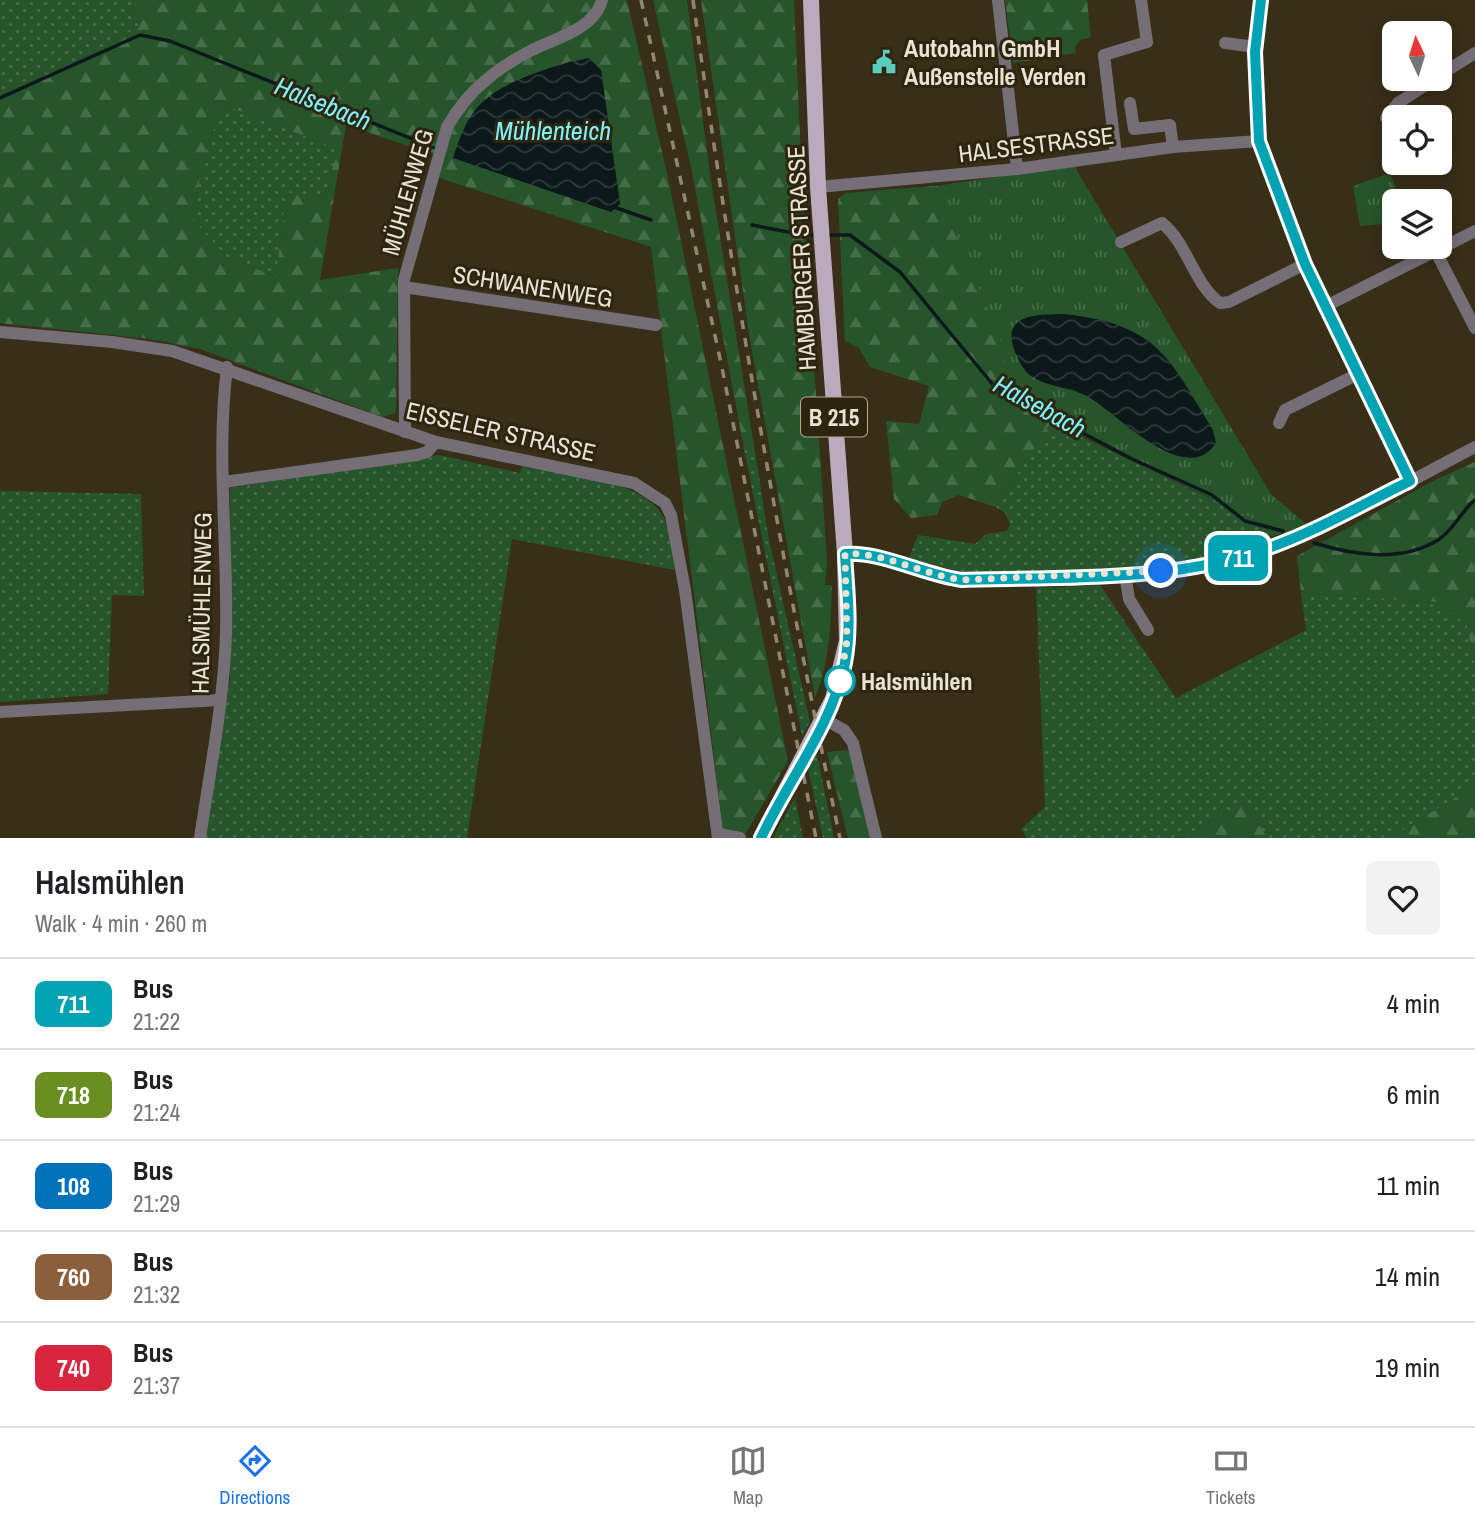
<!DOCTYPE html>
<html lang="en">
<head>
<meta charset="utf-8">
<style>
	body { margin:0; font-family:"Archivo Narrow",sans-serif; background:#f2f2f2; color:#202124; height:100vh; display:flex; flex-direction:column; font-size:26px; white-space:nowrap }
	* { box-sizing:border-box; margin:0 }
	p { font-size:23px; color:#757577 }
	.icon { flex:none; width:38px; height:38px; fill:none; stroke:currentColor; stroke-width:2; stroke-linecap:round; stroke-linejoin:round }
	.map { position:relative; height:838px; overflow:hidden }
	.panel { display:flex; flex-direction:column; background:#fff; flex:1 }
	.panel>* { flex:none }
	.badge { padding:0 14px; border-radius:10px; font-size:24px; line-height:46px }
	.needle { width:46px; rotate:356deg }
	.tools { position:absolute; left:1382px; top:21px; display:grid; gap:14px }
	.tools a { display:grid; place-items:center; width:70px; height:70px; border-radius:10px; background:#fff; box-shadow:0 4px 18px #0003; font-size:35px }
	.you { position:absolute; width:35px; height:35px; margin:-18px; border:5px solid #fff; border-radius:50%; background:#1a73e8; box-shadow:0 0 0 10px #1a73e833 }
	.map>.badge { position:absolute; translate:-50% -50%; box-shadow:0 0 0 4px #fff }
	.round { display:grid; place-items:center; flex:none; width:74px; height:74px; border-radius:10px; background:#f2f2f2 }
	.headline { display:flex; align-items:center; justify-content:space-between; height:119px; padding:0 35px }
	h1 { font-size:33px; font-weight:600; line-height:52px }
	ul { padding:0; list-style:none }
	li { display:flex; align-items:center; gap:21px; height:91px; padding:0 35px; border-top:2px solid #e0e0e0 }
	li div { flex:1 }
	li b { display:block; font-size:26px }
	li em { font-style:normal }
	li .badge { min-width:77px; font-weight:700; text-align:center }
	.menu { display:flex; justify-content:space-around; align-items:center; height:98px; border-top:2px solid #e0e0e0; background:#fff; font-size:19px; color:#757577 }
	.menu a { display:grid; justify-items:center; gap:4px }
	.menu .on { color:#1a73e8 }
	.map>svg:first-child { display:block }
	.grass { fill:url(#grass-dots) }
	.forest { fill:url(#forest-firs); fill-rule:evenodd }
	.park { fill:url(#park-tufts) }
	.water { fill:url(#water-waves) }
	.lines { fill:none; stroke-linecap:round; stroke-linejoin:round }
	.stream { stroke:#0b191b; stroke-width:3.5 }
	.minor { stroke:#756e77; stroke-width:12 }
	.major { stroke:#b9aabe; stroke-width:16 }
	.rail { stroke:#8f8775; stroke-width:3.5; stroke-dasharray:9 9; stroke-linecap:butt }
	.line-casing { stroke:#fff; stroke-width:16 }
	.line { stroke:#00a3b4; stroke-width:10 }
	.walk { stroke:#e9e3d6; stroke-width:7; stroke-dasharray:0 12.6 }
	.stop-dot { fill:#fff; stroke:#00a3b4; stroke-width:3.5 }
	.labels { text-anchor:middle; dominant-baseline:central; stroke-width:6; stroke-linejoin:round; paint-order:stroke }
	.shield { fill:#2e250f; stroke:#b1aa9a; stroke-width:2 }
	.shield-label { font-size:23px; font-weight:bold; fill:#e9e3d6 }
	.poi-label { font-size:24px; font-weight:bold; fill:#e9e3d6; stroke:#2e250f; text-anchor:start }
	.street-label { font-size:24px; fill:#e9e3d6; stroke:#2e250f }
	.stop-label { font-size:24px; font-weight:bold; fill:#e9e3d6; stroke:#2e250f; text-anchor:start }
	.water-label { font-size:26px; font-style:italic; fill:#7ff2fd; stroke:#2e250f }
</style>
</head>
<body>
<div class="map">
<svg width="1475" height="838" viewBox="0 0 1475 838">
	<defs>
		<pattern id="grass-dots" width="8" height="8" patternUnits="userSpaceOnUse" patternTransform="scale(1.75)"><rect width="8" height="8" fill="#27552b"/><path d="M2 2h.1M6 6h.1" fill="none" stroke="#466d49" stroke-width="1.8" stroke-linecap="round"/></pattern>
		<pattern id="forest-firs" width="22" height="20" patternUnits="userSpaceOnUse" patternTransform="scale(1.75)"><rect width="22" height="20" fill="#27552b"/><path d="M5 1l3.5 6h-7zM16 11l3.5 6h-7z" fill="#466d49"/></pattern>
		<pattern id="park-tufts" width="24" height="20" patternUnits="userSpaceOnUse" patternTransform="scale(1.75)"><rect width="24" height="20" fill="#27552b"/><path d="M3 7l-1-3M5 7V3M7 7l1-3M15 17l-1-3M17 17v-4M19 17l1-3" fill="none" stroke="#466d49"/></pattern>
		<pattern id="water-waves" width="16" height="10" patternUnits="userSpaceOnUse" patternTransform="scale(1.75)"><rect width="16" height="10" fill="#0b191b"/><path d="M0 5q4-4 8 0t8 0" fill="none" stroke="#2f3a3b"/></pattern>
	</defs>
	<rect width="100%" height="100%" fill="#382f19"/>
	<g class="grass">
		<polygon points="0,0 132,0 139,27 75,62 0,91"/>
		<polygon points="224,105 336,148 327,198 286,193 276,277 227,257 191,218 208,143"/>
		<polygon points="1051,422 1282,533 1198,561 1107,572 974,575 909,558 918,535 975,544 986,534 1007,531 1010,524 1005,513 996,507"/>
		<polygon points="754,446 769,540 810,722 802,736 744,449"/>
		<path d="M439,455L520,473L522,466C561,474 645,479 664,518C672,533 672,554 675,570L512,539L467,838H205L230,679V488Z"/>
		<polygon points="0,491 141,494 144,596 112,595 108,694 0,702"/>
		<polygon points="1100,585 1176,698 1306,630 1301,593 1438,602 1467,625 1475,664 1475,786 1390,838 1268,838 1244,802 1181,838 1027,838 1021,829 1045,807 1036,588"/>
		<polygon points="817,754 834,838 823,838 808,769"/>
		<polygon points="795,797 803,838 773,838"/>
	</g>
	<g class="forest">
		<path d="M132,0H627L668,178L788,761L743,838H724L651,247L437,177L439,156L346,125L320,280L398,268L396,413L382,417L200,349L150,339L0,323V91L75,62L139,27ZM570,61L601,70L620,204L611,212L454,157L494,93ZM224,105L336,148L327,198L286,192L276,277L227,257L191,218L208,143Z"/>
		<polygon points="653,0 687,0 711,181 754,446 744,449 692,172"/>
		<path d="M701,0H794L802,181L827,562L825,585H832C831,623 830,662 815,698L750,340Z"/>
		<polygon points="1005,0 1087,0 1091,37 1080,40 1075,47 1076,53 1013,63"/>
		<polygon points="935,186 999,335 1008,372 999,395 1051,422 996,507 959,495 942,502 937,515 911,518 894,499 886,421 919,424 929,386 870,367 859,348 845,341 838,199 846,193"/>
		<polygon points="1475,462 1475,664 1467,625 1438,602 1301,593 1297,556 1433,481"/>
		<polygon points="849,750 870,838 848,838 827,752"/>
		<polygon points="1475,786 1475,838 1389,838"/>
		<polygon points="1244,802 1268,838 1181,838"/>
	</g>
	<g class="park">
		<polygon points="1074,166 1271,494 1306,524 1282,533 999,395 1008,372 999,335 935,186"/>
		<polygon points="1390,173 1400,201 1395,201 1395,219 1382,224 1360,226 1353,186"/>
	</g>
	<g class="water">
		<path d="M589,58L601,70L620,204L611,212L453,158C459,140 464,124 476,109C497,82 557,64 589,58Z"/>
		<path d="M1064,314C1156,324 1168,355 1213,430L1216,443C1186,489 1119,415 1090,398C1073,387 1051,388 1034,378C1024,372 1020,363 1015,352C1000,313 1037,315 1064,314Z"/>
	</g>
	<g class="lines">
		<g class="stream">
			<polyline points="0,98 140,35 170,41 437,149"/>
			<polyline points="614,207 651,220"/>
			<polyline points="752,225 804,235 817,235"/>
			<polyline points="825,235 850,235 900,272 994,386 1130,458 1212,495 1245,521 1283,531"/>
			<path d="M1314,543C1354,555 1400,563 1438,540C1454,530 1461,511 1475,500"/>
		</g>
		<g class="minor">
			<polyline points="998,0 1017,169"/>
			<polyline points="1261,0 1255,52 1259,141 1305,264 1410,481"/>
			<polyline points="1225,43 1256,47"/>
			<polyline points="1440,75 1475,53"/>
			<polyline points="1130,103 1134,129 1170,125 1173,147"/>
			<polyline points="1386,118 1398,103 1435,79"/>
			<polyline points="1116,155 1104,55 1147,42 1141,0"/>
			<polyline points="818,187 1017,169 1173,147 1259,141"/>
			<path d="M1121,242L1162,223C1188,244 1193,283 1220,303L1229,302L1305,264"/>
			<polyline points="1436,252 1475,328"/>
			<polyline points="404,287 656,325"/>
			<polyline points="1326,306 1475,231"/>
			<polyline points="0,332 112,342 172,351 436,442 634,483 665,503 671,515 685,590 718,838"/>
			<polyline points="1279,423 1285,410 1358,374"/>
			<path d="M405,432L404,280L447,127C457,110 469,94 485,81C497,70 515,59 530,51C555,38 594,30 602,0"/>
			<polyline points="224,482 417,455 427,452 436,442"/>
			<path d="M845,554C880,552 924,575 962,580C1059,577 1161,582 1254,553C1329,530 1405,483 1475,447"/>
			<polyline points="1125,574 1129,599 1148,630"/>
			<polyline points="0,712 220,700"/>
			<polyline points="824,719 844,730 853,743 876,838"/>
			<polyline points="718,834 740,838"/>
			<path d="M200,838C210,770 224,701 226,633C228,544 216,455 227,367"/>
		</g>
		<polyline class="major" points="761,838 833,699 847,641 845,554 818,187 811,0"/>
		<g class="rail">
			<polyline points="641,0 721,363 816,838"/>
			<path d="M693,0C732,281 781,560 840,838"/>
		</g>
	</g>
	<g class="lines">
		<g class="line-casing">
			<path id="line" d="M761,838C788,781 832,725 845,663C852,627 847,590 845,554C881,551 924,575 962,580C1059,577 1161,582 1254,553C1308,536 1359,506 1410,481L1305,264L1259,141L1255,52L1261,0"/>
		</g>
		<use href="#line" class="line"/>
		<path class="walk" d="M840,681L847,641L845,554C881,551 924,575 962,580L1161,571"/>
	</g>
	<defs>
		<g id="civic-bare" transform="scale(1.89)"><path d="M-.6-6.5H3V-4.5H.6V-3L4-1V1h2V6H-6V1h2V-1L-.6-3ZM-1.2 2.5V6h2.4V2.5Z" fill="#5bcebb" stroke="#2e250f" stroke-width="2.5" paint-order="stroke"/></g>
	</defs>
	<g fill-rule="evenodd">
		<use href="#civic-bare" x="884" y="62"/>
	</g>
	<circle class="stop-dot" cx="840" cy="681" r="14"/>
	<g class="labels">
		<rect class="shield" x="801" y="397.5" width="66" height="39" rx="5"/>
		<g class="shield-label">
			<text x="834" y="417">B 215</text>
		</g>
		<g class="poi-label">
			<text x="904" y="48">Autobahn GmbH<tspan x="904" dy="28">Außenstelle Verden</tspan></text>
		</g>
		<g class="street-label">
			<text transform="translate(1036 144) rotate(-7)">HALSESTRASSE</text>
			<text transform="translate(407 192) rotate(-74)">MÜHLENWEG</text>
			<text transform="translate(801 258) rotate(-93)">HAMBURGER STRASSE</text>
			<text transform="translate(533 286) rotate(9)">SCHWANENWEG</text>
			<text transform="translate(501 431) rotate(13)">EISSELER STRASSE</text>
			<text transform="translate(201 603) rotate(-89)">HALSMÜHLENWEG</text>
		</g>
		<g class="stop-label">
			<text x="861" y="681">Halsmühlen</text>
		</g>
		<g class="water-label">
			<text transform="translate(323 103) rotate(22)">Halsebach</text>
			<text x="553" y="130">Mühlenteich</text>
			<text transform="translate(1040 406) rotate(29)">Halsebach</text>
		</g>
	</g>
</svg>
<div class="tools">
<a><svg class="needle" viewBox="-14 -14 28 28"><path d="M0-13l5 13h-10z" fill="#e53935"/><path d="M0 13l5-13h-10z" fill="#757577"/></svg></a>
<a><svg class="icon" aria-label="locate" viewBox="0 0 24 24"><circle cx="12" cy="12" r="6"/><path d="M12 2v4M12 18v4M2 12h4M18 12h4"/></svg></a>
<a><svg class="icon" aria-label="layers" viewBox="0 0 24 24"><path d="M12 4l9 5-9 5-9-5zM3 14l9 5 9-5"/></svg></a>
</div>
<div class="you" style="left:1161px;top:571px"></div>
<b class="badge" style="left:1238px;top:558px;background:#00a3b4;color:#fff">711</b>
</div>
<section class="panel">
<div class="headline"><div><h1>Halsmühlen</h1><p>Walk · 4 min · 260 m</p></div><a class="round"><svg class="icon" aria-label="heart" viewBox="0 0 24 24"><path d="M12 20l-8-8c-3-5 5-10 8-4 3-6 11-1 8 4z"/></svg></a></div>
<ul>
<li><span class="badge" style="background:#00a3b4;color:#fff">711</span><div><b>Bus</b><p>21:22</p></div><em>4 min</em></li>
<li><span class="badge" style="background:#6b8e23;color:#fff">718</span><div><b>Bus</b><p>21:24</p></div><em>6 min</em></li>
<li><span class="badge" style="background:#0072bc;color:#fff">108</span><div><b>Bus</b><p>21:29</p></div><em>11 min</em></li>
<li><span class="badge" style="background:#8b5e3c;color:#fff">760</span><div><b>Bus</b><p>21:32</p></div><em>14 min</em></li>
<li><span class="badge" style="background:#d7263d;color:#fff">740</span><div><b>Bus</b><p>21:37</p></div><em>19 min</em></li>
</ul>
</section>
<nav class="menu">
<a class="on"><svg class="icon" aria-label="directions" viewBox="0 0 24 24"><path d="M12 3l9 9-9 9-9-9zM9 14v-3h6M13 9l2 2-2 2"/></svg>Directions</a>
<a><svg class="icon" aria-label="map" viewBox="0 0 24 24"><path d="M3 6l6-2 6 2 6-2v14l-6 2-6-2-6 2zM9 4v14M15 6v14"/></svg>Map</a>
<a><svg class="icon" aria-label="tickets" viewBox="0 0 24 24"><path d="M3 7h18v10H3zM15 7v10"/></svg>Tickets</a>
</nav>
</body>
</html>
